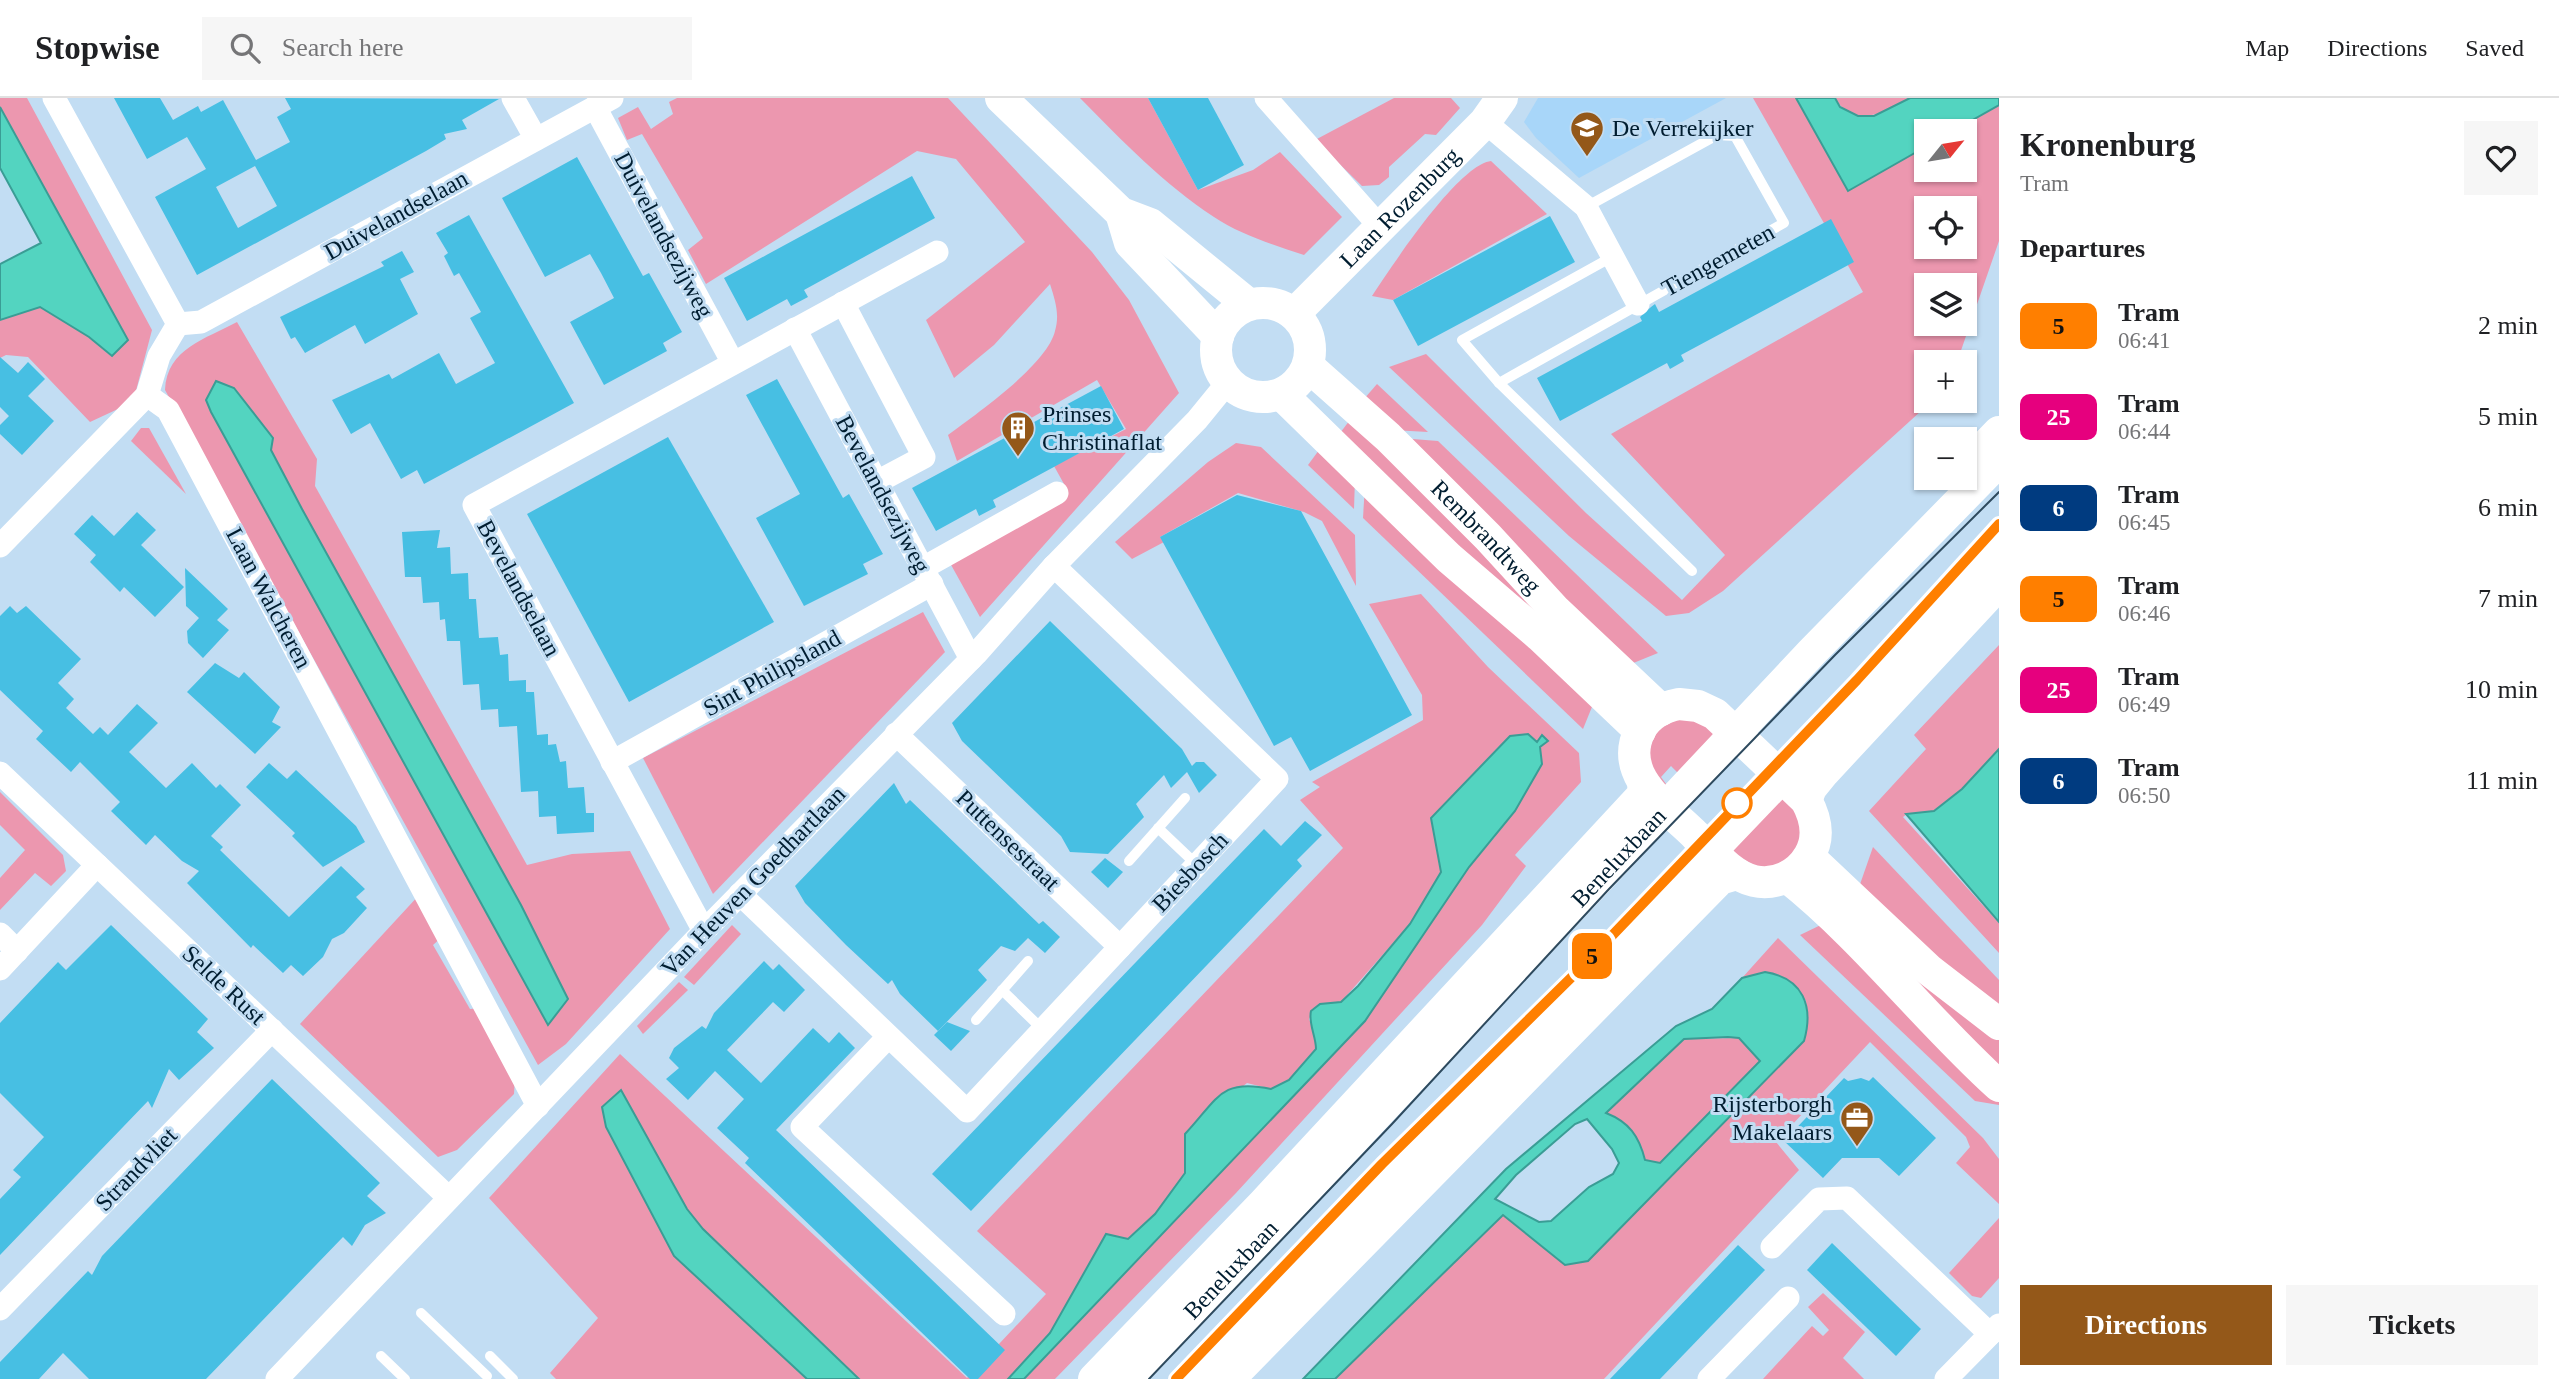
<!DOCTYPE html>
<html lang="en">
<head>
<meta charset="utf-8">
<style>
	body { margin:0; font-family:"Times New Roman",serif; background:#f6f6f6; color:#202124; height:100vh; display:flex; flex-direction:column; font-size:26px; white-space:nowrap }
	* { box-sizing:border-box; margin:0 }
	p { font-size:23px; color:#757577 }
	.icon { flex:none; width:38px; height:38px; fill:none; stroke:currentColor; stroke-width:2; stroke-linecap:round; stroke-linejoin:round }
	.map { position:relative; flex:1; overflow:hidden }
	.side { display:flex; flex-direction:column; background:#fff; width:560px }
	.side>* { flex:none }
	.badge { padding:0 14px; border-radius:10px; font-size:24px; line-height:46px }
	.needle { width:46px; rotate:60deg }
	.buttons { position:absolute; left:1914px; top:21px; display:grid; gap:14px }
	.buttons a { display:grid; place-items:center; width:63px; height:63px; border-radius:0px; background:#fff; box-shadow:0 2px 5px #0004; font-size:35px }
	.map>.badge { position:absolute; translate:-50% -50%; box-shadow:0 0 0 4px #fff }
	h2 { padding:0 21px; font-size:26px; line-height:63px }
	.round { display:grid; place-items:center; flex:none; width:74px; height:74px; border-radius:0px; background:#f6f6f6 }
	.summary { display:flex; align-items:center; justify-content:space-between; height:119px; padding:0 21px }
	h1 { font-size:33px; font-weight:700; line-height:52px }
	.action { display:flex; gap:14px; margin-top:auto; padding:14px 21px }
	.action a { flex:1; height:80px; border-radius:0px; background:#945819; color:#fff; font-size:28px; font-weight:700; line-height:80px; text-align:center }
	.action a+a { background:#f6f6f6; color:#202124 }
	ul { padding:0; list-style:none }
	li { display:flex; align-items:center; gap:21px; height:91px; padding:0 21px }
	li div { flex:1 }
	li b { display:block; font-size:26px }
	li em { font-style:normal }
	li .badge { min-width:77px; font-weight:700; text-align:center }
	header { display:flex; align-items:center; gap:42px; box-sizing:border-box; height:98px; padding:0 35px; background:#fff; border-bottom:2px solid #e0e0e0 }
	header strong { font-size:33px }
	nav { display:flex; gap:38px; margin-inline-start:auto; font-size:24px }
	.search { width:490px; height:63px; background:#f6f6f6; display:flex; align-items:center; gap:18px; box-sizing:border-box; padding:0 24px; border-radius:0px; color:#757577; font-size:26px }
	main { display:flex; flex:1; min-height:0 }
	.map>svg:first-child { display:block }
	.built { fill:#a8d6f9 }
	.green { fill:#ec97af; fill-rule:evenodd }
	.water { fill:#53d4c0; stroke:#3a9d95; stroke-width:2; fill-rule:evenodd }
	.building { fill:#47bfe3; fill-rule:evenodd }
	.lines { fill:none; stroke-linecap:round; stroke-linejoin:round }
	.lane { stroke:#fff; stroke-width:10 }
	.street { stroke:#fff; stroke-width:23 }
	.secondary { stroke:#fff; stroke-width:32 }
	.tram { stroke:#2e4a5e; stroke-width:2 }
	.line-casing { stroke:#fff; stroke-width:16 }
	.line { stroke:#ff7f00; stroke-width:10 }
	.stop-dot { fill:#fff; stroke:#ff7f00; stroke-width:3.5 }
	.labels { text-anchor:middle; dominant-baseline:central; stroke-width:6; stroke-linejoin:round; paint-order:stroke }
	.poi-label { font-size:24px; fill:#001d30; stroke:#c2ddf3; text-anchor:start }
	.street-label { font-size:24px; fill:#001d30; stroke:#c2ddf3 }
</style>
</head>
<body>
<header>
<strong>Stopwise</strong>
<div class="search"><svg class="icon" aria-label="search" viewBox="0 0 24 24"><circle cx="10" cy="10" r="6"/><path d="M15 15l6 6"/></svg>Search here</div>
<nav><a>Map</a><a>Directions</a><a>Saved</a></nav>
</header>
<main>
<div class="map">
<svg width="1999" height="1281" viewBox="0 0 1999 1281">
	<rect width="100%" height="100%" fill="#c2ddf3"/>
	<polygon class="built" points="1538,0 1726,0 1579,80 1536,40 1524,24"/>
	<g class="green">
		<polygon points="0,0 27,0 152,232 133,304 90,324 28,259 6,257 0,260 0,222 40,209 89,239 111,258 128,242 0,9"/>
		<path d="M677,0H948L1092,154L1129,202L1179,295L980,519L950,465L1028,423L1064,386L1054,368L1126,331L1097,282L957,363L948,337C976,316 1047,267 1055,233C1060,216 1055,202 1050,186L994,247L954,280L926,222L1025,144L956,61L917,53L706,186L688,152L703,140L642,36L627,42L618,20L638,9L651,31L673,16L669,4Z"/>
		<path d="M1080,0H1148L1198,92L1253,72L1280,54L1342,119L1304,157C1274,147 1241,137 1214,119C1164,86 1122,43 1080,0Z"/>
		<polygon points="1394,0 1451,0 1460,10 1436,37 1425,36 1389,69 1389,79 1379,87 1362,88 1315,42"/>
		<path d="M1753,0H1796L1848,93L1927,48V72H1965V33H1953L1999,7V143L1957,264H1927V303H1932L1723,493L1689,515L1666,518L1569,438L1389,269L1426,256L1586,415L1682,502L1725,457L1611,336L1863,194ZM1927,110H1965V149H1927ZM1927,187H1965V226H1927Z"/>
		<path d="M1835,0H1910C1887,14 1853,32 1835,0Z"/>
		<path d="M1491,63L1547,116L1393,202L1372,198C1392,168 1458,67 1491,63Z"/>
		<path d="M237,224L317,361L315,388L527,767L572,756L630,753L670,831L566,946L538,967L165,292C167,250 206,241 237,224ZM216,283L234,290L272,340L271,352L302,411L521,807L568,901L549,926L211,314L206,302Z"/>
		<polygon points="1377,286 1428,334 1392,332 1364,301"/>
		<polygon points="1353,318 1605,586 1337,339"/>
		<polygon points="141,330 149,330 186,396 131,343"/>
		<polygon points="1400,340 1438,343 1658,555 1626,568"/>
		<polygon points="1236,345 1261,349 1355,437 1356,488 1322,423 1304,414 1238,395 1160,439 1164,444 1132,461 1115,444 1208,364"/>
		<polygon points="1322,348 1355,380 1354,411 1308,367"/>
		<polygon points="1365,386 1596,599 1583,631 1363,420"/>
		<polygon points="1421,496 1488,569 1579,655 1581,684 1515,757 1526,768 1482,827 1236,1095 1055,1281 1025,1281 1365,923 1469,769 1495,739 1540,649 1542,637 1538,644 1528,636 1510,638 1431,720 1441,774 1410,826 1341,904 1320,906 1309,921 1315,935 1316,950 1289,982 1271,991 1247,985 1185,1036 1185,1075 1155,1116 1127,1141 1106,1137 1050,1235 1014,1281 859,1281 703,1131 687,1111 674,1157 807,1281 556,1281 550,1275 598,1220 489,1100 620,956 967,1280 1046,1196 977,1133 1343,750 1300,702 1320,689 1312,684 1423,622 1422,597 1369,506"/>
		<polygon points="923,514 945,554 713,796 643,660"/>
		<polygon points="1999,547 1999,651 1962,691 1934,713 1907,716 1903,719 1999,825 1999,855 1869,713 1926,651 1914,637"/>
		<polygon points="1682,617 1719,634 1681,678 1671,668 1661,679 1669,690 1656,683 1647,661 1656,630"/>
		<polygon points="0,694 63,757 66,773 51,788 35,775 0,812 0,780 25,752 0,727"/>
		<polygon points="1783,700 1802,716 1798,756 1766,773 1734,757 1733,751"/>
		<polygon points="1873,749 1999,882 1999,912 1858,792"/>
		<polygon points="420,796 443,838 433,847 470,911 481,910 515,979 514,996 457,1052 438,1059 300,926"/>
		<polygon points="1846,804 1999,934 1999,974"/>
		<polygon points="1827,824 1999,996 1999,1007 1975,1003 1800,837"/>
		<polygon points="732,827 741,836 694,887 684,879"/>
		<path d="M1778,840L1983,1040L1999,1061V1106L1956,1065L1970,1049L1966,1039L1870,944L1776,1044L1799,1072L1604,1281H1335L1503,1117L1565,1167L1807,932L1806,903C1784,875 1778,870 1742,880Z"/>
		<polygon points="679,884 688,892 643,936 637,928"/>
		<polygon points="1739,940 1760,963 1660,1065 1645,1062 1642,1050 1605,1015 1684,941"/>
		<polygon points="1999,1120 1999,1180 1981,1200 1972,1198 1949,1175"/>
		<polygon points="1823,1195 1865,1234 1843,1260 1864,1281 1763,1281 1812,1228 1823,1238 1829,1232 1808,1209"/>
	</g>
	<g class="water">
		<polygon points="1796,0 1835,0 1840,9 1858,18 1874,18 1910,0 1999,0 1999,7 1953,33 1927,33 1927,48 1848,93"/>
		<polygon points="0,9 128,242 112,258 89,239 40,209 0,222 0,166 41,145 0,70"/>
		<polygon points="216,283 234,290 273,340 271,352 302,411 521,807 568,901 548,927 211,314 206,302"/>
		<path d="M1528,636L1537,644L1542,637L1548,643L1540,649L1542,666L1515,713L1469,769L1365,923L1024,1281H1008L1050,1235L1106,1136L1128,1141L1155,1116L1185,1075V1036C1218,1001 1220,980 1271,991L1289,982L1316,951C1316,938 1308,925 1311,913L1320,906L1341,904L1358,888L1410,826L1441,774L1431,720L1510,638Z"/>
		<polygon points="1999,651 1999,824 1906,716 1934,713 1962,691"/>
		<path d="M1765,874C1803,880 1814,908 1804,943L1588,1163L1565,1167L1503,1117L1335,1281H1303L1506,1071L1676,928L1712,911L1742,880ZM1728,939L1739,940L1760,963L1660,1065L1645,1062C1639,1038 1629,1024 1606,1015L1684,941ZM1587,1021L1612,1051L1619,1065L1613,1076L1589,1089L1551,1123L1539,1124L1495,1101L1516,1077L1575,1026Z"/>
		<polygon points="621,992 687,1111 703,1131 859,1281 807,1281 674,1158 606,1029 602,1009"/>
	</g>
	<g class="building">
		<path d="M114,0H160L173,22L198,8L201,14L223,2L256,62L290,44L277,19L291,11L285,0L499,1L462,22L467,31L444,36L446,41L426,53L197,177L155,99L206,71L187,39L147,61ZM255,68L277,108L238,130L216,89Z"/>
		<polygon points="1148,0 1208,0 1244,67 1198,92"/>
		<polygon points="577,59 643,178 649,175 682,234 663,245 667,253 604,287 570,224 614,200 601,175 590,156 545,179 502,100"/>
		<polygon points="912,78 935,120 804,192 808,199 791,208 787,201 747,223 724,180"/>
		<polygon points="469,117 574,305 424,386 417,372 401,381 370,325 351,336 332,302 389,276 392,281 439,255 456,286 495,265 470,220 481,214 459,175 454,178 444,158 448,155 436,135"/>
		<polygon points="1550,118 1575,164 1418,248 1393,202"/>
		<polygon points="1831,121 1854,164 1681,257 1684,263 1670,271 1667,265 1560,323 1537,280 1642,223 1640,219 1651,209 1655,206 1659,214"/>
		<polygon points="402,153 414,174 400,181 418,216 365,246 355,227 305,255 295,239 291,241 280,219 384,168 381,164"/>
		<polygon points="0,259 18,275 28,264 45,281 28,298 54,323 22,357 0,336 0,327 9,318 0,309"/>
		<polygon points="777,281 843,400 849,396 883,456 863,466 868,476 804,508 756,420 800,396 746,297"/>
		<polygon points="1101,288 1124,331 993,402 996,409 979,418 976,411 936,433 912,390"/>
		<polygon points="668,339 774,524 629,604 527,416"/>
		<polygon points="1237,397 1301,413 1412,617 1310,673 1291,639 1274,648 1160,439"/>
		<polygon points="137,414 156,432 141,447 184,489 155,519 124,489 120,494 90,464 96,457 74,436 92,417 114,438"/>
		<polygon points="440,432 437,450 450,449 451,476 468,475 469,501 476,501 479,540 498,539 500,557 508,556 509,583 526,582 526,594 534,594 537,637 548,636 548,647 556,646 560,664 566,663 568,690 584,689 586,715 594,715 594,734 557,736 556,718 539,719 538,693 521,694 517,628 499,629 498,611 481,612 479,586 463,587 460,543 447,543 445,521 440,522 439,504 423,505 421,479 405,479 402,434"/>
		<polygon points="185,470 228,511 217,522 229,532 203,560 188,545 187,533 199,520 186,508"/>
		<polygon points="10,508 17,515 26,508 81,561 58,585 74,601 66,610 93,636 100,629 108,637 137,606 158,625 129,654 166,690 192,665 216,690 220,686 241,707 211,738 223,749 220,752 289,819 341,768 365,791 356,799 367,810 344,835 332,841 323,859 303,878 291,867 283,875 253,847 251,850 187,785 199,773 182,763 155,737 146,747 111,713 120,704 80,664 71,674 36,641 43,633 0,592 0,518"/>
		<polygon points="1050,523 1182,651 1192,668 1196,664 1204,664 1217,677 1199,695 1187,674 1171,690 1164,677 1136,706 1144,719 1108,756 1070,754 1061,738 962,643 952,625"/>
		<polygon points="215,565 239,580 244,574 280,609 272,624 281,629 255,656 187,594"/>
		<polygon points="269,665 287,681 296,672 356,728 365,744 323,769 292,738 295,735 246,689"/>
		<polygon points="894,685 906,706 910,702 1039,826 1043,823 1060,839 1045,855 1028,840 1015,853 1001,848 978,872 987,882 938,933 900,896 892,882 888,886 846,847 805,805 795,788"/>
		<polygon points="1305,723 1322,737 1297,762 1302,768 971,1113 932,1076 1264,731 1281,748"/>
		<polygon points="1105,760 1123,774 1108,790 1091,774"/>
		<polygon points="111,827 208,921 197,934 214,950 179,982 169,971 152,1010 148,1003 0,1157 0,1101 21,1079 13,1072 44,1039 0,995 0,925 58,864 66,872"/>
		<polygon points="764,863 773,872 779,866 805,892 784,914 773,904 727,952 761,985 813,930 829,945 839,934 855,950 776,1032 1005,1252 978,1281 970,1281 745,1065 749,1060 717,1030 744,1001 715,973 688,1002 666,981 679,970 669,960 674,950 702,928 706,931 714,915"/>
		<polygon points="947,924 970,933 951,953 934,937"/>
		<polygon points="1873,979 1936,1040 1899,1078 1879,1060 1842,1060 1823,1080 1784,1043 1844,980 1848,983 1861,980 1869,983"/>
		<polygon points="272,981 380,1085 367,1098 386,1115 365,1127 352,1148 343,1139 206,1281 89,1281 63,1255 39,1281 0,1281 0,1264 88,1173 92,1177 102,1158"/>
		<polygon points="1832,1145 1921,1231 1896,1258 1807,1172"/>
		<polygon points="1738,1147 1765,1172 1660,1281 1610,1281"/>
	</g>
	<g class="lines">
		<g class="lane">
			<polyline points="1612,159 1462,242 1499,285 1692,473"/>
			<polyline points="1499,285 1784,125 1735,38 1717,37 1586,109"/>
			<polyline points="1158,730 1197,767"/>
			<polyline points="1129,763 1185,700"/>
			<polyline points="1002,892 1043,932"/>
			<polyline points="976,922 1028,863"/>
			<polyline points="421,1215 487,1278"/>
			<polyline points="381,1258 405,1281"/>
			<polyline points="490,1258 513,1281"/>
		</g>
		<g class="street">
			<polyline points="513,0 536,41"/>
			<polyline points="1266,0 1382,131"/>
			<polyline points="595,9 733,265"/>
			<polyline points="1485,24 1586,109 1638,206"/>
			<polyline points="843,205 924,359 877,384"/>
			<polyline points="178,226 201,224 612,0"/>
			<polyline points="795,231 971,561"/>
			<polyline points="147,297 168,312 538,1008"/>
			<polyline points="0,448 147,297 159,258 178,226 54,0"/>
			<polyline points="923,470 1057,395"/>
			<polyline points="896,636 1120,849"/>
			<polyline points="612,664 932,486"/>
			<polyline points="0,675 448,1099"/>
			<polyline points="740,796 967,1013 1277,681 1054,468"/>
			<polyline points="704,833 474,407 937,154"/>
			<polyline points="0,836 17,853"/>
			<polyline points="0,871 97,767"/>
			<polyline points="888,939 802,1029 1004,1216"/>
			<polyline points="1772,1149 1819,1101 1847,1100 1990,1236"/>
			<polyline points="0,1211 272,932"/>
			<polyline points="277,1281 704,833 976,556 1054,468 1197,322 1228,284"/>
			<polyline points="1709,1281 1788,1200"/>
			<polyline points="1946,1281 1999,1227"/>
		</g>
		<g class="secondary">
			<polyline points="1001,0 1121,115 1150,126 1248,206"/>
			<polyline points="1121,115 1130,145 1218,238"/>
			<circle cx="1263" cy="252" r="47"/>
			<path id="s1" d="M1294,216L1485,24L1502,0"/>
			<path id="s2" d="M1308,268L1388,339L1488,439L1556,513L1661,612"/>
			<polyline points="1281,296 1449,460 1540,538 1640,633"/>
			<polyline points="1965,369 1999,334"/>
			<path d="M1679,606L1698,608L1715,616L1806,702C1816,720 1820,740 1809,758C1798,777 1775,788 1754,783C1730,777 1712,753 1695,737C1667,709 1617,678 1640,632C1648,617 1663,609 1679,606Z"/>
			<polyline points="1806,702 1811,690 1824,674 1999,486"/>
			<polyline points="1809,759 1929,872 1999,926"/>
			<path d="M1787,779C1865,841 1925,921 1999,988"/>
			<polyline points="1094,1281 1263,1106 1642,698 1644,687"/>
			<path id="s3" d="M1128,1281L1812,554L1999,363"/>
			<polyline points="1198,1281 1538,934 1999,452"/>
			<polyline points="1229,1281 1720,781 1737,776"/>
		</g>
		<g class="tram">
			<polyline points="1149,1281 1392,1026 1609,791 1835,557 1999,394"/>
			<polyline points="1176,1281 1410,1038 1581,870 1857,581 1999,427"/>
		</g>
	</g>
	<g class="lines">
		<g class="line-casing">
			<polyline id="line" points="1176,1281 1382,1066 1581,870 1857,582 1999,426"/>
		</g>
		<use href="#line" class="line"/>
	</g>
	<defs>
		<g id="school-pin" transform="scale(1.75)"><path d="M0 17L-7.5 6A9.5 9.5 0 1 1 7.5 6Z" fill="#945819" stroke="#c2ddf3"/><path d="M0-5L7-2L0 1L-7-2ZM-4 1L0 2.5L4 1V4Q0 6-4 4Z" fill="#fff"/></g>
		<g id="building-pin" transform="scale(1.75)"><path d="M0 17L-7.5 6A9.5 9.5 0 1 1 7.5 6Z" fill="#945819" stroke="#c2ddf3"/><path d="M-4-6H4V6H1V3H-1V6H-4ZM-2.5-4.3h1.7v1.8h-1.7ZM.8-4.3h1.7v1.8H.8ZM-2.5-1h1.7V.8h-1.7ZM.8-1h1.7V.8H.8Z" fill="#fff"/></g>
		<g id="office-pin" transform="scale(1.75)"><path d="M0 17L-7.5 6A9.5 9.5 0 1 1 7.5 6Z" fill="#945819" stroke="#c2ddf3"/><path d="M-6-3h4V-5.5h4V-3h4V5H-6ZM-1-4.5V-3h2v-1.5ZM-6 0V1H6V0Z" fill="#fff"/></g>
	</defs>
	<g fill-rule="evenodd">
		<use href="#school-pin" x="1587" y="30"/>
		<use href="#building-pin" x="1018" y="330"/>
		<use href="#office-pin" x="1857" y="1020"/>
	</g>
	<circle class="stop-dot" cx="1737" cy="705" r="14"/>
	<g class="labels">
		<g class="poi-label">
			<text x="1612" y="30">De Verrekijker</text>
			<text x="1042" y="316">Prinses<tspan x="1042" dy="28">Christinaflat</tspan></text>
			<text x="1832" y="1006" text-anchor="end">Rijsterborgh<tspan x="1832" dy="28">Makelaars</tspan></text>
		</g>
		<g class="street-label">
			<text stroke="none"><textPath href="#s1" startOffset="150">Laan Rozenburg</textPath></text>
			<text transform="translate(396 117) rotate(-29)">Duivelandselaan</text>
			<text transform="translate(664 137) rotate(62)">Duivelandsezijweg</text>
			<text transform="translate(1718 162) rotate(-29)">Tiengemeten</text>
			<text transform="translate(883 396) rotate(62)">Bevelandsezijweg</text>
			<text stroke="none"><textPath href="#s2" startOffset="247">Rembrandtweg</textPath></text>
			<text transform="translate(519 490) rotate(62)">Bevelandselaan</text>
			<text transform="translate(269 500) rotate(62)">Laan Walcheren</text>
			<text transform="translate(772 575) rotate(-29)">Sint Philipsland</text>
			<text transform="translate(1008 742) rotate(44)">Puttensestraat</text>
			<text stroke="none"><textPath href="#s3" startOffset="716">Beneluxbaan</textPath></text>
			<text transform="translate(1190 774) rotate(-47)">Biesbosch</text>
			<text transform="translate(753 783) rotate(-46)">Van Heuven Goedhartlaan</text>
			<text transform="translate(224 887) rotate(43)">Selde Rust</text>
			<text transform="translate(136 1071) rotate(-46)">Strandvliet</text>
			<text stroke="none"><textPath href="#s3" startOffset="150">Beneluxbaan</textPath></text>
		</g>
	</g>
</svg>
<div class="buttons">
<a><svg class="needle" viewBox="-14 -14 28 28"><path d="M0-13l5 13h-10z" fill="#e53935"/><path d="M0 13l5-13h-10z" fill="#757577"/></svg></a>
<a><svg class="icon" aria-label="locate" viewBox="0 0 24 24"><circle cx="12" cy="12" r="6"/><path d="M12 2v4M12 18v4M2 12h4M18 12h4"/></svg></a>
<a><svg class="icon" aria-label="layers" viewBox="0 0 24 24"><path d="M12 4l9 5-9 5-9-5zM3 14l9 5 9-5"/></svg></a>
<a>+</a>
<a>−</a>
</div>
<b class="badge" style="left:1592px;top:858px;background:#ff7f00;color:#111">5</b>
</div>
<section class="side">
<div class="summary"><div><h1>Kronenburg</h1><p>Tram</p></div><a class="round"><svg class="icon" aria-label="heart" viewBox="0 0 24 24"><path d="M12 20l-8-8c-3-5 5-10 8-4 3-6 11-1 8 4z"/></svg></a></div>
<h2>Departures</h2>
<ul>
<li><span class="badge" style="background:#ff7f00;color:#111">5</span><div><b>Tram</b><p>06:41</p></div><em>2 min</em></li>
<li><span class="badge" style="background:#e6007e;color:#fff">25</span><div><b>Tram</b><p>06:44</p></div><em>5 min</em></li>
<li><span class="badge" style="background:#003b80;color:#fff">6</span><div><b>Tram</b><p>06:45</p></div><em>6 min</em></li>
<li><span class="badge" style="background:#ff7f00;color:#111">5</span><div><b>Tram</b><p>06:46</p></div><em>7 min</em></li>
<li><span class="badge" style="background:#e6007e;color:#fff">25</span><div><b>Tram</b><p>06:49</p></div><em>10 min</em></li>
<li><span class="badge" style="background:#003b80;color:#fff">6</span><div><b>Tram</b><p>06:50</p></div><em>11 min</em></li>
</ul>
<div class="action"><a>Directions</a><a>Tickets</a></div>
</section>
</main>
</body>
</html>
